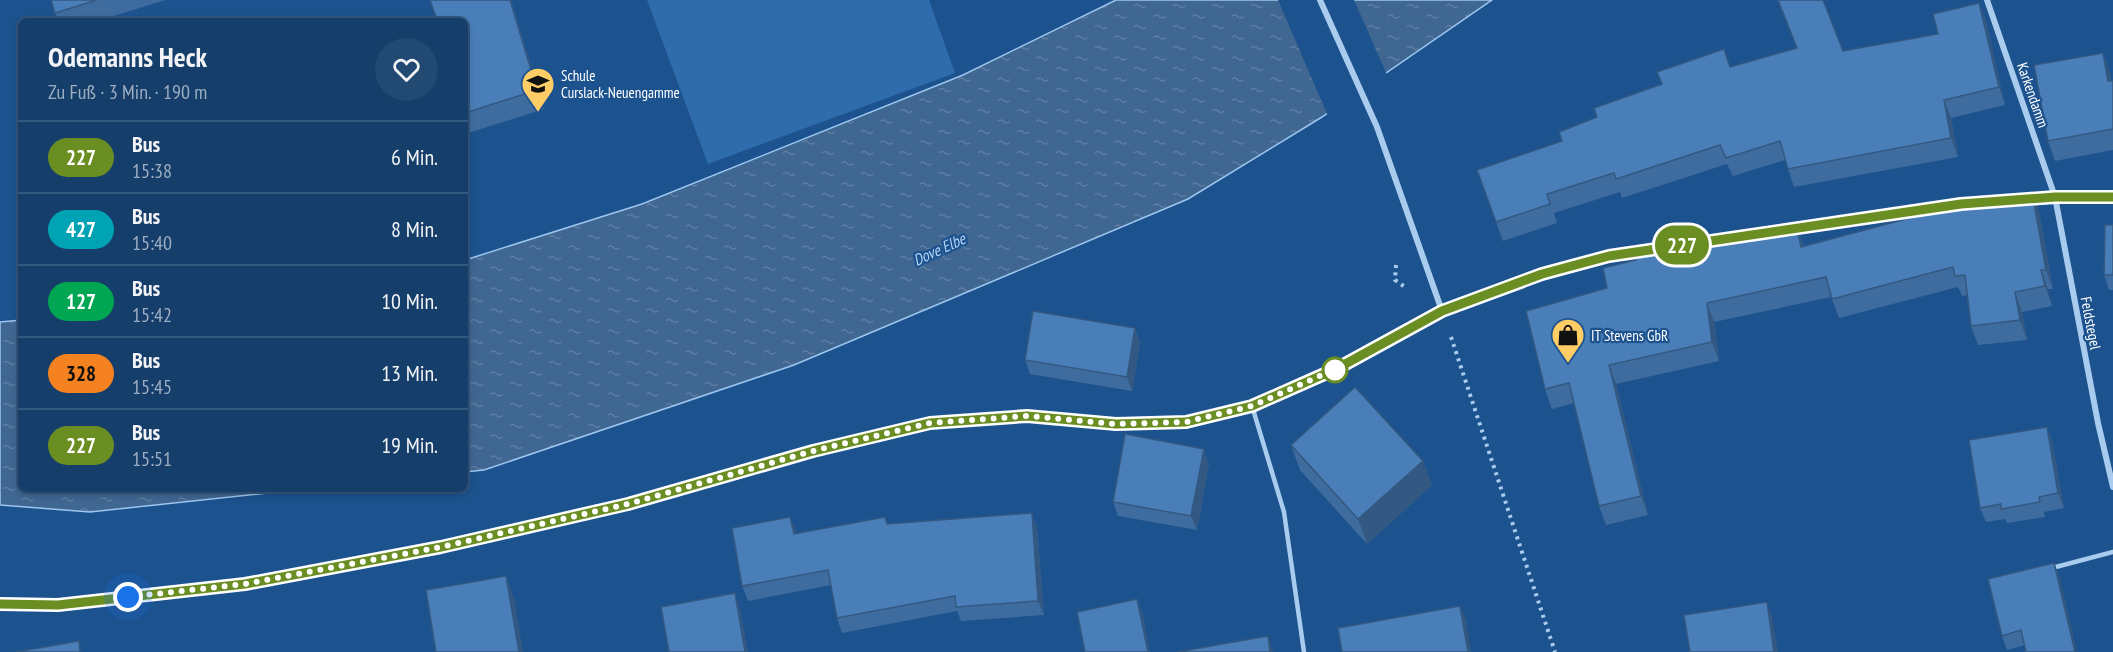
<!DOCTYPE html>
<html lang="de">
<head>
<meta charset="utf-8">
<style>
	body { margin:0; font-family:"PT Sans Narrow",sans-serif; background:#224972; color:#f1f3f6; height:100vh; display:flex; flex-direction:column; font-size:22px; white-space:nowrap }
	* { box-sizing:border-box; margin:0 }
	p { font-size:20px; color:#9daec1 }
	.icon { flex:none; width:33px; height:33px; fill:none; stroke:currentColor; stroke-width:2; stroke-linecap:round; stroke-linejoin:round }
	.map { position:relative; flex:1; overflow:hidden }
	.details { position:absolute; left:18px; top:18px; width:450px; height:474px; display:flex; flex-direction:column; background:#153e6a; border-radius:9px; box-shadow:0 3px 9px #0003,0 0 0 2px #34577e }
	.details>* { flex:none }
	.badge { padding:0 12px; border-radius:20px; font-size:21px; line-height:39px }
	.you { position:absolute; width:30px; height:30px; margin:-15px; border:4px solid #fff; border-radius:50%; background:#1a73e8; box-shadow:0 0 0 9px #1a73e833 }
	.map>.badge { position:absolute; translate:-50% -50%; box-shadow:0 0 0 3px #fff }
	.round { display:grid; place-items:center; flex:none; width:63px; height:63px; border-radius:32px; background:#224972 }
	.head { display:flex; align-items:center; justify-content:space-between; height:102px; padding:0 30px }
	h1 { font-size:28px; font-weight:700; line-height:45px }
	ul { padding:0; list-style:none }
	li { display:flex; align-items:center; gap:18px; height:72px; padding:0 30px; border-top:2px solid #34577e }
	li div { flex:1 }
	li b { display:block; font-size:22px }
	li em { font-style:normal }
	li .badge { min-width:66px; font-weight:700; text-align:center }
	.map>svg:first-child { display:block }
	.pitch { fill:#2f6cac }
	.water { fill:url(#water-ripples); stroke:#9cc6ef; stroke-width:1.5 }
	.pier { fill:#1c528e }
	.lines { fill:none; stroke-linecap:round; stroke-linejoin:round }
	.path { stroke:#a9cbed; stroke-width:4; stroke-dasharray:3 4.5; stroke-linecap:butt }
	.service { stroke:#a9cbed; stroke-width:4.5 }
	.minor { stroke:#a9cbed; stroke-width:6 }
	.tertiary { stroke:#a9cbed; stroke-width:10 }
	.wall { fill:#3f6c9e }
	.shaded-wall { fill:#335881 }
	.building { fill:#497eb8; stroke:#335881; stroke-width:1.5 }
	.line-casing { stroke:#fff; stroke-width:14 }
	.line { stroke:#6b8e23; stroke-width:9 }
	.walk { stroke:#fff; stroke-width:6; stroke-dasharray:0 10.8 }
	.stop-dot { fill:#fff; stroke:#6b8e23; stroke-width:3 }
	.labels { text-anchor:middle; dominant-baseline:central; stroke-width:4.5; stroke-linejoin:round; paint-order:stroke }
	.poi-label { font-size:15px; fill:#fff; stroke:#1c528e; text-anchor:start }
	.street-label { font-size:15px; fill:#fff; stroke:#1c528e }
	.water-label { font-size:16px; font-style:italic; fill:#b5d4f5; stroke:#1c528e }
</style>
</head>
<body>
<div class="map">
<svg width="2113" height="652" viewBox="0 0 2113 652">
	<defs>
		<pattern id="water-ripples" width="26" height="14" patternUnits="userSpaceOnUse" patternTransform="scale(1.5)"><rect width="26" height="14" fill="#406792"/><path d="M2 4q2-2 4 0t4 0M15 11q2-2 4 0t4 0" fill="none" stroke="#5d7ea2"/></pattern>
	</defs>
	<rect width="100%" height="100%" fill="#1c528e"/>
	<polygon class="pitch" points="647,0 929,0 955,73 708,164"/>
	<g class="water">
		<polygon points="1116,0 1492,0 1322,117 1188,199 794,365 484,470 465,472 465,260 642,204 963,75"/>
		<polygon points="21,320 21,489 304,489 90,512 0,505 0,322"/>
	</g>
	<polygon class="pier" points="1278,0 1354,0 1387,75 1328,116"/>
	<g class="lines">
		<g class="path">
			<polyline points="1396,265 1395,280 1405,287"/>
			<polyline points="1451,337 1555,652"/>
		</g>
		<g class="service">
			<polyline points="1252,406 1284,512 1304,652"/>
			<polyline points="2052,568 2113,552"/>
		</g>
		<g class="minor">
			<polyline points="1320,0 1377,127 1442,311"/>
			<polyline points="1987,0 2055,197 2098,423 2113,487"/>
		</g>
		<g class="tertiary">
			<polyline points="2021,200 2113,197"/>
			<polyline points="1786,230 1969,204"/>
			<polyline points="0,605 58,605 245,584 441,547 629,504 813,451 930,423 1027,415 1116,424 1186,422 1252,406 1338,368 1442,311 1542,274 1609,256 1735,238"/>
		</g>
	</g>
	<g class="wall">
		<polygon points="51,0 165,0 98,21 58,21"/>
		<polygon points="511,0 544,109 465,134 465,21"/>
		<polygon points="1777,0 1823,0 1843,51 1938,34 1979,3 1986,22 2005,105 1951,118 1958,157 1794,187 1785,160 1733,176 1727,164 1622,198 1620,192 1554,213 1557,223 1503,241 1477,170 1562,141 1597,118 1594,108 1797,48"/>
		<polygon points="2110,72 2111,81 2113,81 2113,150 2055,161 2048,141"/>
		<polygon points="2032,192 2039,212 2053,289 2048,289 2052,306 2022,312 2027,340 1978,345 1971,326 1967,295 1962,296 1958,287 1839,318 1831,297 1714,322 1719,361 1616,384 1648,515 1606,525 1599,506 1574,403 1552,409 1545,389 1607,288 1796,224 1804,246"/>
		<polygon points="2113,225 2113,290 2109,290 2104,275"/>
		<polygon points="1135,328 1140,343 1132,391 1030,374 1025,360"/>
		<polygon points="2047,427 2052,441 2064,508 2044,512 2045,517 2007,523 2005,519 1986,522 1980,508"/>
		<polygon points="1291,445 1432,485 1367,544 1300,470"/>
		<polygon points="1209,464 1197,530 1118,516 1113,502"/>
		<polygon points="888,524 1037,527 1044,615 961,621 957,611 842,633 837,618 831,585 748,601 742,586 796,531 796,534"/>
		<polygon points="2054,563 2060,578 2025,645 2007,650 2002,636"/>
	</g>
	<g class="shaded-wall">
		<polygon points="510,0 511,0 544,109 537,90"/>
		<polygon points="1979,3 1986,22 2005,105 1999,87"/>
		<polygon points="2103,53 2110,72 2113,90 2108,81"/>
		<polygon points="1944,100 1951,118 1958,157 1951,138"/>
		<polygon points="2032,192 2039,212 2053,289 2046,270"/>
		<polygon points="1796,224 1803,243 1808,266 1801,247"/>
		<polygon points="2041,270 2048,289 2052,306 2045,286"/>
		<polygon points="2015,292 2022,312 2027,340 2020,320"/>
		<polygon points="1707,303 1714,322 1719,361 1712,342"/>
		<polygon points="1135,328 1140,343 1132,391 1127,377"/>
		<polygon points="1609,365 1616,384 1648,515 1641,496"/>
		<polygon points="2047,427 2052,441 2064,508 2058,493"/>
		<polygon points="1204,449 1209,464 1197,530 1191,516"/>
		<polygon points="1423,461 1432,485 1367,544 1358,519"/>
		<polygon points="1032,513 1037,527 1044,615 1038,601"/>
		<polygon points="790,517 796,531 799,549 794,534"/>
		<polygon points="2054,563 2060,578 2077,652 2075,652"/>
		<polygon points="506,576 515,601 523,652 519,652"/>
		<polygon points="735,593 740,608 748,652 745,652"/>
		<polygon points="1137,599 1143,614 1150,652 1148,652"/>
		<polygon points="1767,602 1772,616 1778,652 1774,652"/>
		<polygon points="1460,606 1466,620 1471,652 1468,652"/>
		<polygon points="1268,636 1273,652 1270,652"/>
	</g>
	<g class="building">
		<polygon points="51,0 97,0 55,13"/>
		<polygon points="430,0 510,0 537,90 465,113 465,21 423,21 436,17"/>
		<polygon points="1778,0 1823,0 1843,51 1938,34 1933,14 1979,3 1999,87 1944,100 1951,138 1788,169 1780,141 1726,158 1720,145 1616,179 1614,173 1547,194 1550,204 1496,222 1477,170 1562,141 1559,132 1597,117 1594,108 1662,84 1657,72 1724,49 1730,67 1797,48"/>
		<polygon points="2103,53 2108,81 2113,81 2113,129 2048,141 2034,65"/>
		<polygon points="2032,192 2046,270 2041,270 2045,286 2015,292 2020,320 1971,326 1965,275 1955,276 1953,267 1832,299 1826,277 1707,303 1712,342 1609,365 1641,496 1599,506 1569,383 1545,389 1526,311 1607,288 1603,268 1636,260 1636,258 1796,224 1801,247 1955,206 1955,202"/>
		<polygon points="2105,225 2113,225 2113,275 2104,275"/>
		<polygon points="1033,311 1135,328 1127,377 1025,360"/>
		<polygon points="1355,387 1423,461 1358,519 1291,445"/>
		<polygon points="2047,427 2058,493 2039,497 2040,502 2001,509 2001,504 1980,508 1969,440"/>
		<polygon points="1125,434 1204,449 1191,516 1113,502"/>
		<polygon points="1032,513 1038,601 956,607 955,596 837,618 828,570 742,586 732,528 790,517 794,534 885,517 887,524"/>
		<polygon points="2054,563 2075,652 2026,652 2021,630 2002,636 1988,579"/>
		<polygon points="506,576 519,652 436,652 426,590"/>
		<polygon points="735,593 745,652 669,652 661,607"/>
		<polygon points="1137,599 1148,652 1085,652 1077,612"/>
		<polygon points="1767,602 1774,652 1690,652 1684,615"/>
		<polygon points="1460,606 1468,652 1342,652 1338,628"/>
		<polygon points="1268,636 1270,652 1177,652"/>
		<polygon points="79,641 80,652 16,652"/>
	</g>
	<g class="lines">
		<g class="line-casing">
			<polyline id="line" points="0,604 58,605 245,584 441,547 628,504 813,451 930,423 1027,416 1116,424 1186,422 1252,406 1338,368 1442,311 1542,274 1609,256 1961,204 2055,197 2113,197"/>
		</g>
		<use href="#line" class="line"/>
		<polyline class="walk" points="128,597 245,584 441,547 628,504 813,451 930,423 1027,416 1116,424 1186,422 1252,406 1338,368 1335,370"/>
	</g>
	<defs>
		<g id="school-pin" transform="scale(1.725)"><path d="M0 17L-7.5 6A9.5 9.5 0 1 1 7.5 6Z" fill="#fecd66" stroke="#1c528e"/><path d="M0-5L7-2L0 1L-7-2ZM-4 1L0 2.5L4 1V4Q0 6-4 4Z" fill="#111"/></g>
		<g id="shop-pin" transform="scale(1.725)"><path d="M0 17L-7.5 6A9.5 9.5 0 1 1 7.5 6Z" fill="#fecd66" stroke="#1c528e"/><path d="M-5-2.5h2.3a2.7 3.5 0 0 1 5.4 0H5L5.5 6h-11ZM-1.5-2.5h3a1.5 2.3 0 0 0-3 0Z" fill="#111"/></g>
	</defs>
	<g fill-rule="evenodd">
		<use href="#school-pin" x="538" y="84"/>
		<use href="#shop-pin" x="1568" y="335"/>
	</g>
	<circle class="stop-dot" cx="1335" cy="370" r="12"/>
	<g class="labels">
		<g class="poi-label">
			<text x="561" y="75">Schule<tspan x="561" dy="17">Curslack-Neuengamme</tspan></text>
			<text x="1591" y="335">IT Stevens GbR</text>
		</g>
		<g class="street-label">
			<text transform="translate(2033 95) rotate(71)">Karkendamm</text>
			<text transform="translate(2091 323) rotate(79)">Feldstegel</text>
		</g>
		<g class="water-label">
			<text transform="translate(939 249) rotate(-25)">Dove Elbe</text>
		</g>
	</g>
</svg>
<div class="you" style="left:128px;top:597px"></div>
<b class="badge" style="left:1682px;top:245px;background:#6b8e23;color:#fff">227</b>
<section class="details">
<div class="head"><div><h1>Odemanns Heck</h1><p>Zu Fuß · 3 Min. · 190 m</p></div><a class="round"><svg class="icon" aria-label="heart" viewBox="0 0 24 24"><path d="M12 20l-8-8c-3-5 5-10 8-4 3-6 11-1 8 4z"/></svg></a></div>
<ul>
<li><span class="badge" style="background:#6b8e23;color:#fff">227</span><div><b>Bus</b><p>15:38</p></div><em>6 Min.</em></li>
<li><span class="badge" style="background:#00a3b4;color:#fff">427</span><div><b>Bus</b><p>15:40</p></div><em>8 Min.</em></li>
<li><span class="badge" style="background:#00a651;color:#fff">127</span><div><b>Bus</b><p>15:42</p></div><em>10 Min.</em></li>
<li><span class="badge" style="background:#f58220;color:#111">328</span><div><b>Bus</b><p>15:45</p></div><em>13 Min.</em></li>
<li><span class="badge" style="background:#6b8e23;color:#fff">227</span><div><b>Bus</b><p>15:51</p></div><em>19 Min.</em></li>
</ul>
</section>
</div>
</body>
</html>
